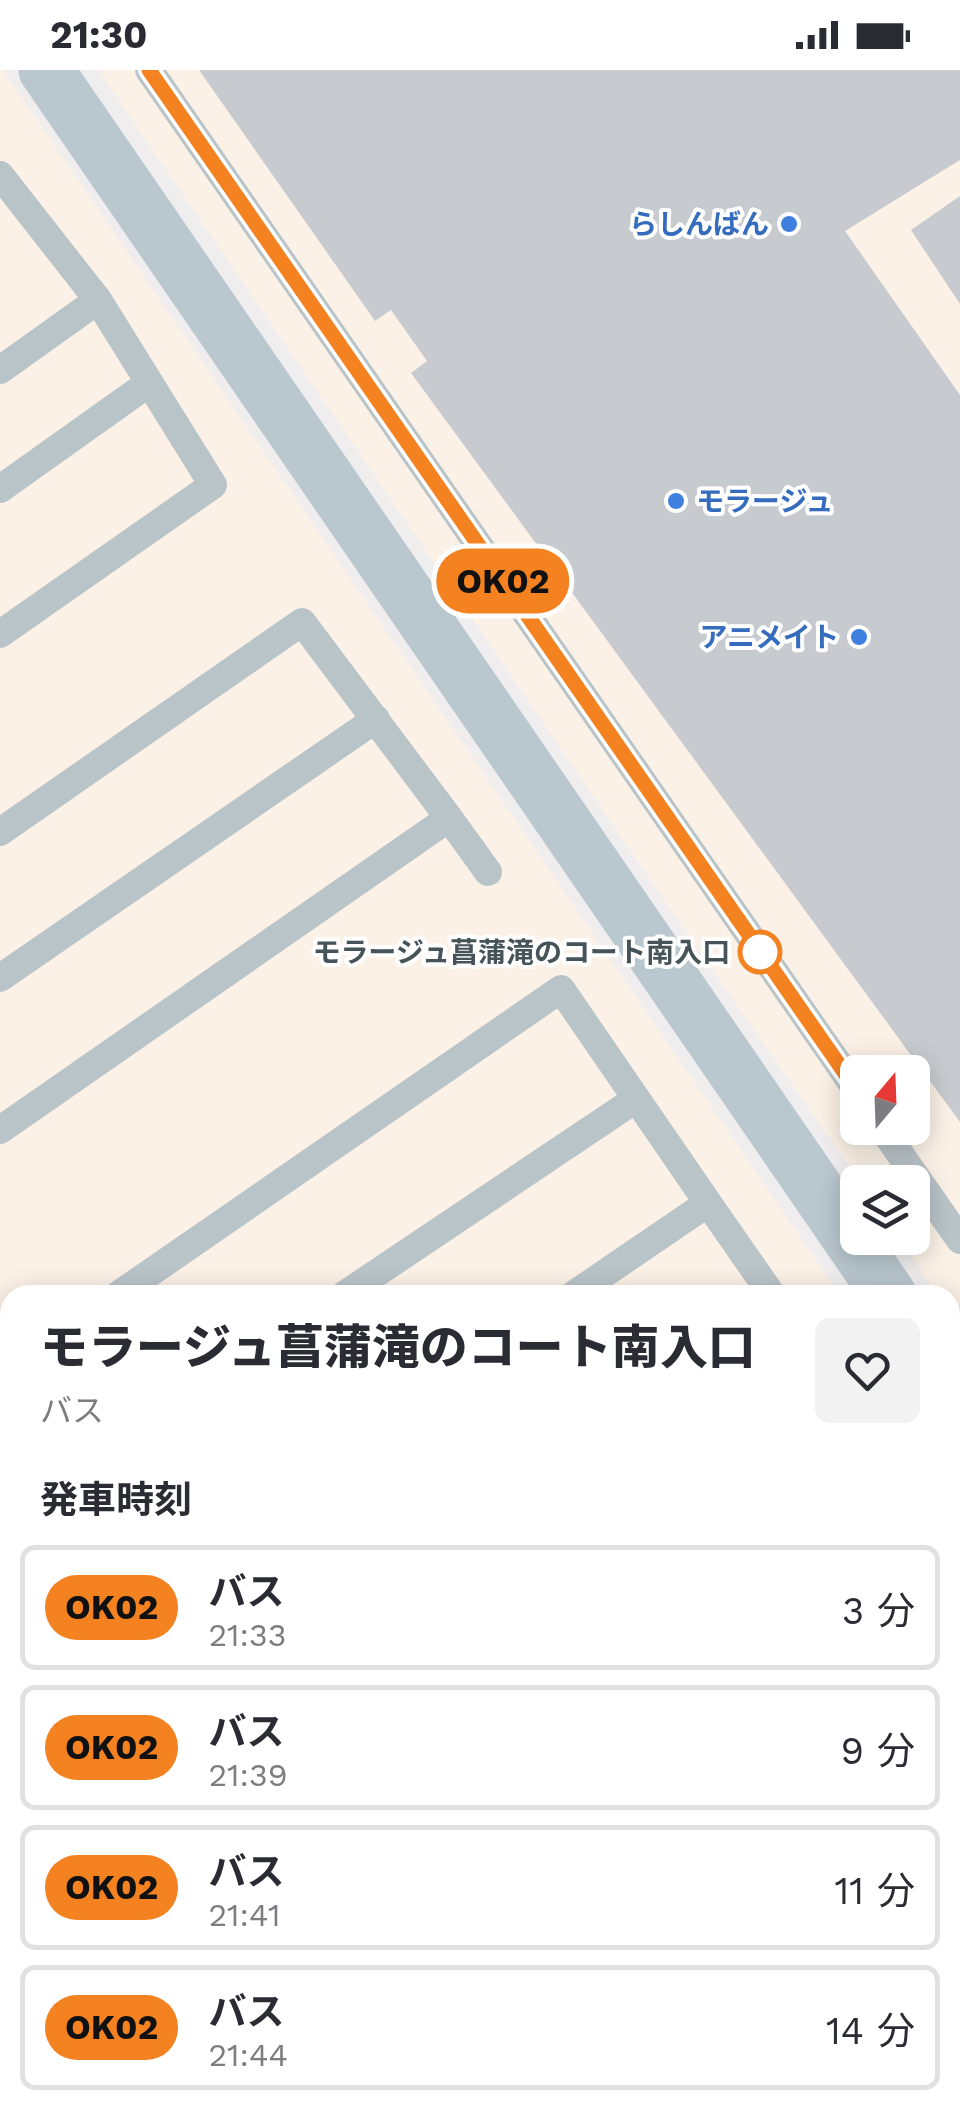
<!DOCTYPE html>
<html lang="ja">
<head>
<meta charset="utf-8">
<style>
	body { margin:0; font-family:"Work Sans","Noto Sans JP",sans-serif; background:#f2f2f3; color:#2b2b33; height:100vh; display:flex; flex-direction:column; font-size:38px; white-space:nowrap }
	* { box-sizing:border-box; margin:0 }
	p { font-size:32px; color:#7c7c81 }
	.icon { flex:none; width:55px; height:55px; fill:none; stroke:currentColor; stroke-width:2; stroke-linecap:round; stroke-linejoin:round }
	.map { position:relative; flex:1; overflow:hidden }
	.side { position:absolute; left:0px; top:1215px; width:960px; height:842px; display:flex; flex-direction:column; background:#fff; border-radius:30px 30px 0 0; box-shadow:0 5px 25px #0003 }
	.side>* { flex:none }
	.badge { padding:0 20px; border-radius:32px; font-size:35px; line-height:65px }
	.needle { width:65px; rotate:19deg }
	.controls { position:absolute; left:840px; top:985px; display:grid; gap:20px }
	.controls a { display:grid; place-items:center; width:90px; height:90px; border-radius:15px; background:#fff; box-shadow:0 5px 25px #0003; font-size:50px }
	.map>.badge { position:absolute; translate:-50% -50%; box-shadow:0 0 0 5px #fff }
	h2 { padding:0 40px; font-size:38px; line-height:90px }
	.round { display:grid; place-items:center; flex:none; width:105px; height:105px; border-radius:15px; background:#f2f2f3 }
	.head { display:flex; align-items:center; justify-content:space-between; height:170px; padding:0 40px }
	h1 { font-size:48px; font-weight:800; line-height:75px }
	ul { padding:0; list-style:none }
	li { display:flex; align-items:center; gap:30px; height:125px; margin:0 20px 15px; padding:0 20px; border:5px solid #e1e1e2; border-radius:15px }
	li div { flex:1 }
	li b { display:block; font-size:38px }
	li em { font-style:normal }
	li .badge { min-width:110px; font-weight:700; text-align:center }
	.status { display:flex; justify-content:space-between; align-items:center; height:70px; padding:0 50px; background:#fff; direction:ltr }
	.status svg { height:28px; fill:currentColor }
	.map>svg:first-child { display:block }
	.commercial { fill:#fbf1e6; fill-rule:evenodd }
	.building { fill:#c7cbcf }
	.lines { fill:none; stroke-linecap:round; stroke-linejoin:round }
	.lane { stroke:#b9c4c9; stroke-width:28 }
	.secondary { stroke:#b9c7ce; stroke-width:55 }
	.line-casing { stroke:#fff; stroke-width:22 }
	.line { stroke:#f58220; stroke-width:15 }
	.shop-dot { fill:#3f7fe0; stroke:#fff; stroke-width:4 }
	.stop-dot { fill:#fff; stroke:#f58220; stroke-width:5 }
	.labels { text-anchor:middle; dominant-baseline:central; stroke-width:8; stroke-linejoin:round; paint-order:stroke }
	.shop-label { font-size:28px; font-weight:bold; fill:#366cbe; stroke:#fff; text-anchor:end }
	.stop-label { font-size:28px; font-weight:bold; fill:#465459; stroke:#fff; text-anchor:end }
</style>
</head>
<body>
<div class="status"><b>21:30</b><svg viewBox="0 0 49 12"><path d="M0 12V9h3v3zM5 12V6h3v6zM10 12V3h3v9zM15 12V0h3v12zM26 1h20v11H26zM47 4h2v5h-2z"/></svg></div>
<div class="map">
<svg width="960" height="2056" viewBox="0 0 960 2056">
	<rect width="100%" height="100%" fill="#efeded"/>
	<g class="commercial">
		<polygon points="0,0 3,0 840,1225 10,1225 10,1492 0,1478"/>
		<path d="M98,0H960V1257L950,1242V1225H938L898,1168H912V1112H860L685,861ZM858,1002H912V1058H858Z"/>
		<polygon points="950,1387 960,1402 960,2056 400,2056 394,2048 950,2048"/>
	</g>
	<g class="building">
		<polygon points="199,0 960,0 960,90 845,161 960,325 960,1052 411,303 427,291 391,240 375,251"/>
		<polygon points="960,126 960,234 911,160"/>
	</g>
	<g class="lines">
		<g class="lane">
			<polyline points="149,0 858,1022"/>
			<polyline points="0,105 98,230 213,415 0,564"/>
			<polyline points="0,300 98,230"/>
			<polyline points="0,419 149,313"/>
			<polyline points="449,748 488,802"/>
			<polyline points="0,762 302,552 449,748 0,1060"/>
			<polyline points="0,908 376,649"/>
			<polyline points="882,1058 960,1170"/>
			<polyline points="708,1133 772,1225"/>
			<polyline points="118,1225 561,919 708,1133 573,1225"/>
			<polyline points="344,1225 636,1029"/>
			<polyline points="0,1306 10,1299"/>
			<polyline points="0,1341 10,1356"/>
			<polyline points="0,1455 10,1449"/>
			<polyline points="950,1481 960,1496"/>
			<polyline points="950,1616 960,1609"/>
			<polyline points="950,1770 960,1763"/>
			<polyline points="950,1921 960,1914"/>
			<polyline points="485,2048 491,2056"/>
			<polyline points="543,2056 555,2048"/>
			<polyline points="756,2056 769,2048"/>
			<polyline points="956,2056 960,2053"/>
		</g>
		<g class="secondary">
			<polyline points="46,0 889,1225"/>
			<polyline points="950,1313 960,1328"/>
			<polyline points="0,1531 10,1545"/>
			<polyline points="357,2048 363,2056"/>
		</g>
	</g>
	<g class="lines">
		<g class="line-casing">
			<polyline id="line" points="149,0 858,1022"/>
		</g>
		<use href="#line" class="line"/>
	</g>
	<g class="shop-dot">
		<circle cx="789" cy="154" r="10"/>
		<circle cx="676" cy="431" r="10"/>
		<circle cx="859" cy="567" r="10"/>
	</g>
	<circle class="stop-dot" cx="760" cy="882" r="20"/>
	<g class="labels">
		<g class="shop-label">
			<text x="769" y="154">らしんばん</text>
			<text x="696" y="431" text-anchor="start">モラージュ</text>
			<text x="839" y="567">アニメイト</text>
		</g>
		<g class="stop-label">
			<text x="730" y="882">モラージュ菖蒲滝のコート南入口</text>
		</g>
	</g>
</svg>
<div class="controls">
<a><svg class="needle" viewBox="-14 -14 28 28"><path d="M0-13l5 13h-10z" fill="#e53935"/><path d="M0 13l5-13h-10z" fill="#7c7c81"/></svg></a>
<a><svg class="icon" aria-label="layers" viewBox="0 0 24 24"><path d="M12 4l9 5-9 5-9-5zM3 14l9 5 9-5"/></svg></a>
</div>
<b class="badge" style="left:503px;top:511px;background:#f58220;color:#111">OK02</b>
<section class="side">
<div class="head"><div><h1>モラージュ菖蒲滝のコート南入口</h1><p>バス</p></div><a class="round"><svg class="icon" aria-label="heart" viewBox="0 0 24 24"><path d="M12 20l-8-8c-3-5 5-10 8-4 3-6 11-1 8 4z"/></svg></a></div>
<h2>発車時刻</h2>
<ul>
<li><span class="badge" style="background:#f58220;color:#111">OK02</span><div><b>バス</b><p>21:33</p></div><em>3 分</em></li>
<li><span class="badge" style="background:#f58220;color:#111">OK02</span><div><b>バス</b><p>21:39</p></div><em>9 分</em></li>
<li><span class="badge" style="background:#f58220;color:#111">OK02</span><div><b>バス</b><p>21:41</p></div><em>11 分</em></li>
<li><span class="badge" style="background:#f58220;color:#111">OK02</span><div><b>バス</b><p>21:44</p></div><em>14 分</em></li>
</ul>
</section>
</div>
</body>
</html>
